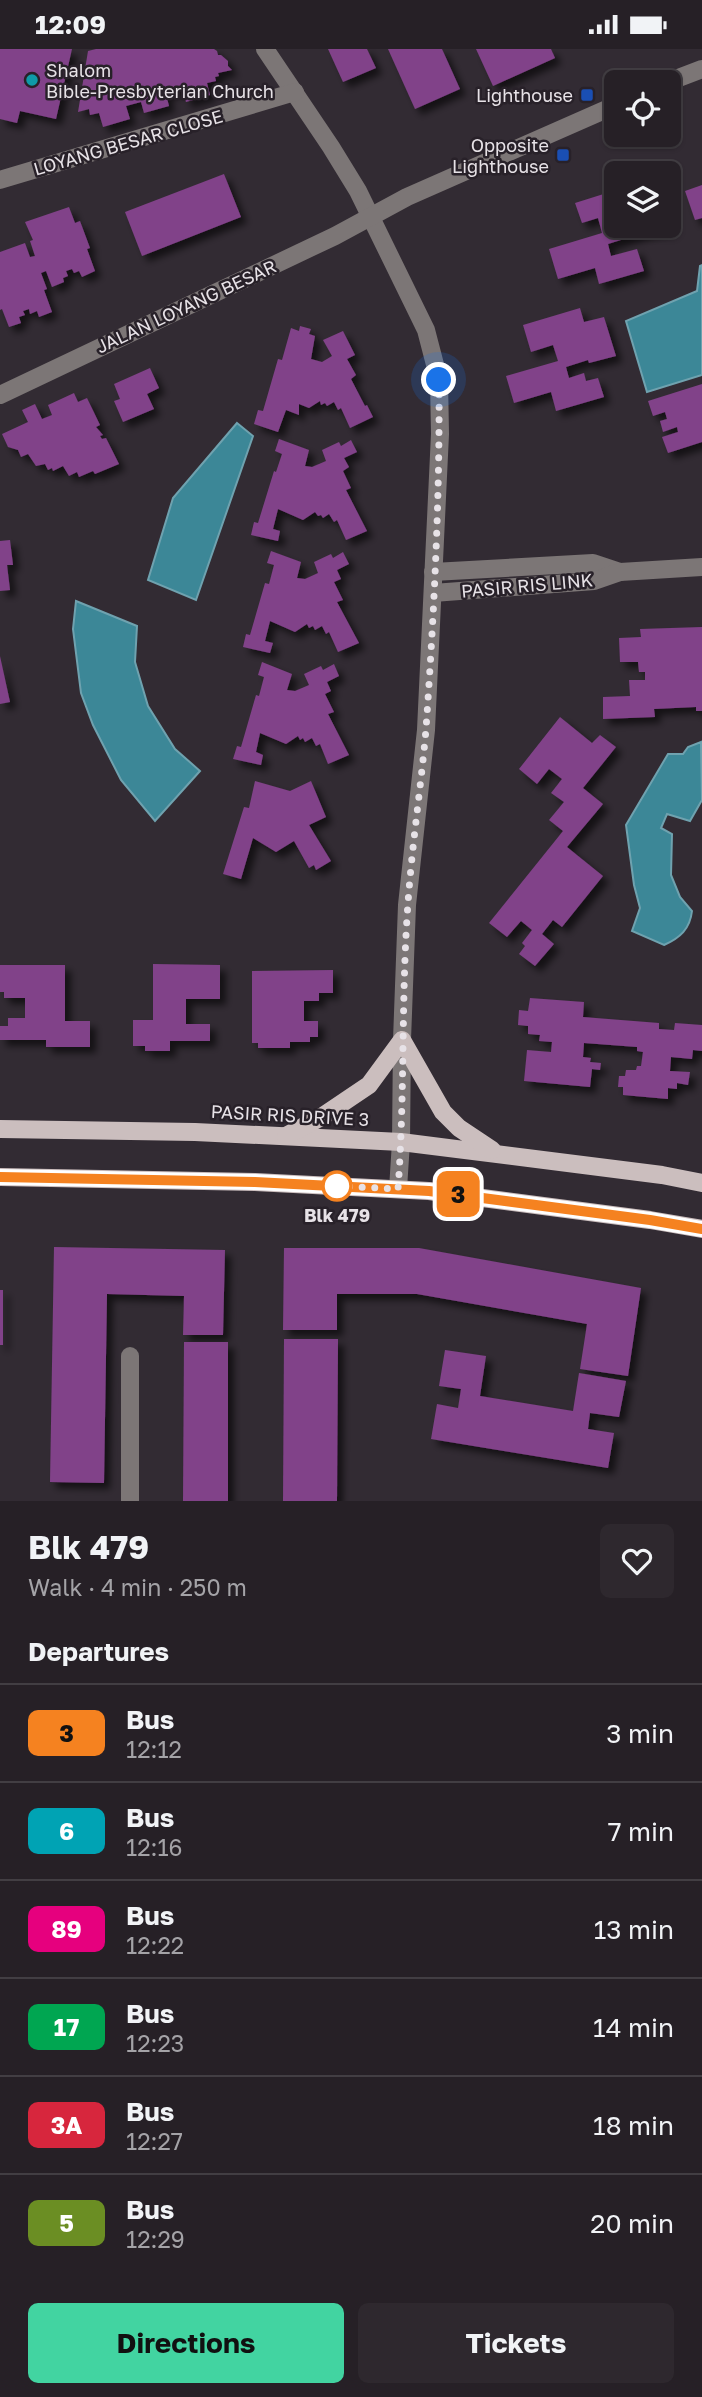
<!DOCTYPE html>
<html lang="en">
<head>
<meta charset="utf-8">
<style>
	body { margin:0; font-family:"Golos Text",sans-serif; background:#2e282e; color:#f1f3f6; height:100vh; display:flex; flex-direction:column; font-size:26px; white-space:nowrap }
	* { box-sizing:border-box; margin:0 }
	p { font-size:23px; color:#a4a3a7 }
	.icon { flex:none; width:38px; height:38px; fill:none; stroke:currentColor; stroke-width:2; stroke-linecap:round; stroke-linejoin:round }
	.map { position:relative; height:1452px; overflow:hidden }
	.panel { display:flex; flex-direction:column; background:#262026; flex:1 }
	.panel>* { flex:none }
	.badge { padding:0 14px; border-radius:10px; font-size:24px; line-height:46px }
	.tools { position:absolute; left:604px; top:21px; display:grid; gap:14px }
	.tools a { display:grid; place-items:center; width:77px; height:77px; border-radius:10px; background:#262026; box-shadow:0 2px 5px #0004,0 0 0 2px #423e43; font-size:35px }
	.you { position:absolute; width:35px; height:35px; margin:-18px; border:5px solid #fff; border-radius:50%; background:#1a73e8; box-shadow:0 0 0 10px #1a73e833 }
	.map>.badge { position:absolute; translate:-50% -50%; box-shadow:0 0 0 4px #fff }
	h2 { padding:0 28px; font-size:26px; line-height:63px }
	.round { display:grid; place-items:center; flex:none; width:74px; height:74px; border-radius:10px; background:#2e282e }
	.overview { display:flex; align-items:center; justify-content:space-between; height:119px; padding:0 28px }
	h1 { font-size:33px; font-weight:700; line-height:52px }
	.button { display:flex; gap:14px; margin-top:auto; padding:14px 28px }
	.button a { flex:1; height:80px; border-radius:10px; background:#42d4a1; color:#111; font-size:28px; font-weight:700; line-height:80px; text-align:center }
	.button a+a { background:#2e282e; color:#f1f3f6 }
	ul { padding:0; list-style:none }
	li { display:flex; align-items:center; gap:21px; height:98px; padding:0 28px; border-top:2px solid #423e43 }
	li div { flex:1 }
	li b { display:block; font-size:26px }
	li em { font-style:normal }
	li .badge { min-width:77px; font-weight:700; text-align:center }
	.status { display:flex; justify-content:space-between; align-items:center; height:49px; padding:0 35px; background:#262026; direction:ltr }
	.status svg { height:19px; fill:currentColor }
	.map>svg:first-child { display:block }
	.water { fill:#3c8797; stroke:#6fa2af; stroke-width:2 }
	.building { fill:#814289; filter:url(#shadow) }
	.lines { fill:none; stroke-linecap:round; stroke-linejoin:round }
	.minor { stroke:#7c7676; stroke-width:18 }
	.major { stroke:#cbbebe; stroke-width:18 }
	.line-casing { stroke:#fff; stroke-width:16 }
	.line { stroke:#f58220; stroke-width:10 }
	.walk { stroke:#e7e2e7; stroke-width:7; stroke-dasharray:0 12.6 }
	.culture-dot { fill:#0f9aa8; stroke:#282129; stroke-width:2.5 }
	.transit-dot { fill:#1a4fb4; stroke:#282129; stroke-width:2.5 }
	.stop-dot { fill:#fff; stroke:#f58220; stroke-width:3.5 }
	.labels { text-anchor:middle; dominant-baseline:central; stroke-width:5; stroke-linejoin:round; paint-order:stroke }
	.poi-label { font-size:18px; fill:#e7e2e7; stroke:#282129; text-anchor:end }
	.street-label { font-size:18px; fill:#e7e2e7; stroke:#282129 }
	.stop-label { font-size:18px; font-weight:bold; fill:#e7e2e7; stroke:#282129 }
</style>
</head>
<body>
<div class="status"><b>12:09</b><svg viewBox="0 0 49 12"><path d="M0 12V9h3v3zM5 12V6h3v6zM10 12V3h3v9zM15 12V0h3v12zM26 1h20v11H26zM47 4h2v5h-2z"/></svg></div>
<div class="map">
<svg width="702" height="1452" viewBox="0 0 702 1452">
	<defs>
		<filter id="shadow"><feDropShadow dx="6" dy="6" stdDeviation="3.5" flood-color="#0009"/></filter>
	</defs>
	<rect width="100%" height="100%" fill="#322b33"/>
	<g class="water">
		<polygon points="702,216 702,326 647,343 626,272 697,242 700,217"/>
		<polygon points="237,374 253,387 196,551 148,531 173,449"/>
		<polygon points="76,552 137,577 135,613 148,657 175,700 200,722 155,772 121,731 93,676 81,644 73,580"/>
		<path d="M701,693L702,751L690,772L667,765L661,779L672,785L671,826L680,848L692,862C690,880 680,889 664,896L632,882L640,859L634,836L626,776L668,705H683L688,698Z"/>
	</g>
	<g class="building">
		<polygon points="0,0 72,0 56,70 20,62 17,74 0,70"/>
		<polygon points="96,0 214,0 217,2 218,6 221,6 228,12 228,17 232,21 218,24 219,27 215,28 216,32 207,34 210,46 186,53 182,40 166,45 169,57 144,64 141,53 126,57 130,70 103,78 99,64 90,66 89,60 78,63 88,2"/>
		<polygon points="328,0 367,0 376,19 343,33"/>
		<polygon points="388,0 442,0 460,40 415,60"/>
		<polygon points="476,0 551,0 555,9 493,37"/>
		<polygon points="224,125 241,168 142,207 125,163"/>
		<polygon points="702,136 702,169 695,171 685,142"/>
		<polygon points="610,143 612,151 616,150 616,177 666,177 608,195 611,207 637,200 644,222 599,235 595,219 558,230 549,200 602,184 598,169 582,174 575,154"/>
		<polygon points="69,158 75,174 80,172 90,199 87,200 95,222 82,228 79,222 74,224 72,220 66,222 68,227 63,229 64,233 52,238 46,222 41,224 47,240 44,241 52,263 39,268 37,262 30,265 29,260 23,262 25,266 19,268 21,274 9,278 2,260 0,261 0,203 25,194 30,208 35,207 30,192 33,191 25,173"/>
		<polygon points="580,259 584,273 604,268 616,307 589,314 588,311 566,318 569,329 584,324 586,332 598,329 604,348 556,362 551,343 514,354 506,327 558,312 553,296 531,303 523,276"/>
		<polygon points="300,277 311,280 309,285 315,287 311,310 322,313 332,307 323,291 343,282 355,306 347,310 356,326 351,330 365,357 367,356 373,368 350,379 341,359 338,361 334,353 327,357 325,354 321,356 320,352 309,359 299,355 299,366 286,361 278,383 254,375 258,361 263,362 278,310 282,311 291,279 299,282"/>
		<polygon points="150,319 159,339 147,345 154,360 123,373 114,352 120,350 114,335"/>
		<polygon points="702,335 702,393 668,404 662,388 678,383 677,378 663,383 660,372 667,370 665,363 653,367 648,352"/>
		<polygon points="74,344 78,353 87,349 100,376 96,378 103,386 100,387 102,390 106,389 119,415 95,425 93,422 79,428 77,423 69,427 63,417 53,422 52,419 48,421 45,415 36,417 28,405 21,408 18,401 8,398 2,385 28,373 22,361 35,355 42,370 52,366 48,356"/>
		<polygon points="279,390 309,401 305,417 312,418 326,412 322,401 339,393 341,397 351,391 357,403 344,409 349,418 343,422 351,439 346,441 367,482 346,491 337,471 334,473 329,465 323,469 321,466 318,467 315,463 303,471 278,460 273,480 280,482 278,492 251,486 254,473 258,474 274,422 276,423 282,405 275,402"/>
		<polygon points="10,491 13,516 7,516 10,541 0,542 0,492"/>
		<polygon points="271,502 301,513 297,529 305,530 318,524 314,513 331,505 333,509 343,503 349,515 337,521 341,530 334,533 343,551 337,553 359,594 338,603 329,583 326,585 322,577 315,581 313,577 309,579 307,575 295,583 270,572 265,592 273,594 270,604 243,598 246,585 250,586 265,534 269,535 274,516 267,514"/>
		<polygon points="702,578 702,662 696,662 696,658 654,660 655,668 603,670 603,648 630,647 629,631 645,631 645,623 639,623 638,613 620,613 619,589 641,588 640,580"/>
		<polygon points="0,607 10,653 0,655"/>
		<polygon points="262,613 292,625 287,641 295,642 309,636 304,625 321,617 323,621 334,615 339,627 327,633 331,642 325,645 334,663 328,665 349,706 328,715 320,695 316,697 312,689 305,693 303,689 300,691 298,687 286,695 260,684 256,703 263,706 261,716 233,710 237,697 241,698 256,646 259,647 264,628 258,626"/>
		<polygon points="560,668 592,694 600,686 616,698 583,739 603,755 567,798 603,827 562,878 553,871 542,885 554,895 535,917 519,905 525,897 522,894 532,881 521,872 507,888 489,874 563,782 549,771 564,753 551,744 562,730 549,720 537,735 519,720"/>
		<polygon points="255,732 290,742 311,732 326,768 309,776 331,812 316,821 314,816 309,819 294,792 276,803 253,789 241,830 223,825 244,758 249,759"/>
		<polygon points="153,915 220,916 220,950 186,950 186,975 210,975 210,992 170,992 170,1002 145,1002 145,997 133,997 133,971 153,971"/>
		<polygon points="0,916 65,916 65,972 90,972 90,998 46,998 46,991 0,991 0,977 8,977 8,969 25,969 25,949 4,949 4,943 0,943"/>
		<polygon points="333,921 333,944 319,944 319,952 304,952 304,972 318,972 318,988 310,988 310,993 290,993 290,999 258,999 258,994 252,994 252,922"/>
		<polygon points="530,949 584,953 583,968 659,974 659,980 674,981 675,974 702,976 702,1002 693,1001 692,1010 671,1008 670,1022 690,1023 688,1036 677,1034 677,1040 668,1039 668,1050 623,1046 623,1038 618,1038 619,1027 625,1027 626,1021 636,1021 637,1017 641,1017 643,1003 637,1002 637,998 584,994 583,1008 591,1009 590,1013 601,1014 600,1021 592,1020 590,1038 524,1032 527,1001 551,1003 552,993 539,992 540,986 528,985 528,977 518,976 519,961 528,962"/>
		<polygon points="54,1198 225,1201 223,1286 183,1286 184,1247 107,1245 104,1434 50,1433"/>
		<polygon points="284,1199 419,1199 641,1239 628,1327 580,1320 587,1275 417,1245 337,1245 337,1281 283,1281"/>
		<rect x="0" y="1241" width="3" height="55"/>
		<polygon points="284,1290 338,1290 337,1452 283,1452"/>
		<polygon points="184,1293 228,1293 228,1452 183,1452"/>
		<polygon points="445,1301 486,1307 480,1347 573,1362 579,1324 626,1332 619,1368 590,1364 588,1380 614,1384 608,1419 431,1390 437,1355 458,1359 461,1340 439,1337"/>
	</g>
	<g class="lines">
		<g class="minor">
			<polyline points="265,0 331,98 358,142 426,281 439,331 440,385 426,681 407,856 402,991 401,1093 398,1140"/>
			<polyline points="668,33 702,20"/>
			<polyline points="0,131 295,43"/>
			<polyline points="0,346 335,187 407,148 616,56"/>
			<polyline points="433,523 593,514 620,523"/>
			<polyline points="433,544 594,532 620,523 702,518"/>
			<polyline points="130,1307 130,1452"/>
		</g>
		<g class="major">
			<polyline points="0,1080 195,1083 401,1093 662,1126 702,1134"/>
			<polyline points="286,1087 323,1067 369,1036 402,991 443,1063 459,1079 492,1101"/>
			<polyline points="0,1128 255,1133 429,1142 650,1171 702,1180"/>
		</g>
	</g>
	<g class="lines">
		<g class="line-casing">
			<polyline id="line" points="0,1128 255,1133 429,1142 650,1171 702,1180"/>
		</g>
		<use href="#line" class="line"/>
		<path class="walk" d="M337,1137L398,1140C405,1045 401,949 408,854C412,796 421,738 426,680C434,565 440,446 439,331"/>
	</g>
	<circle class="culture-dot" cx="32" cy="31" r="7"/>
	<g class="transit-dot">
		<rect x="580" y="39" width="14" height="14" rx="3.5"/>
		<rect x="556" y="99" width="14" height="14" rx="3.5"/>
	</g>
	<circle class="stop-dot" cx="337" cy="1137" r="14"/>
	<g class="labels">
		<g class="poi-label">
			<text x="46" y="21" text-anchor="start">Shalom<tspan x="46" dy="21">Bible-Presbyterian Church</tspan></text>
			<text x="573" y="46">Lighthouse</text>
			<text x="549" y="96">Opposite<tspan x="549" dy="21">Lighthouse</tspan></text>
		</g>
		<g class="street-label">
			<text transform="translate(128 93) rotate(-16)">LOYANG BESAR CLOSE</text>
			<text transform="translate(186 257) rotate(-25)">JALAN LOYANG BESAR</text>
			<text transform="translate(527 536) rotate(-5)">PASIR RIS LINK</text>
			<text transform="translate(290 1066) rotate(3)">PASIR RIS DRIVE 3</text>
		</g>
		<g class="stop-label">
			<text x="337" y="1166">Blk 479</text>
		</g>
	</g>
</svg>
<div class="tools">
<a><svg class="icon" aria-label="locate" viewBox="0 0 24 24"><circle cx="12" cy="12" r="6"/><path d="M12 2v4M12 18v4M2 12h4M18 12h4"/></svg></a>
<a><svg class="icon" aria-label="layers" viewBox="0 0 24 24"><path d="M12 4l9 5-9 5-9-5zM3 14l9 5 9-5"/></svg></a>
</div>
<div class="you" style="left:439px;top:331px"></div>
<b class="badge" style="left:458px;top:1145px;background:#f58220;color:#111">3</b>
</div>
<section class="panel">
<div class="overview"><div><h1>Blk 479</h1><p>Walk · 4 min · 250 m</p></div><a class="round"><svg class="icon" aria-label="heart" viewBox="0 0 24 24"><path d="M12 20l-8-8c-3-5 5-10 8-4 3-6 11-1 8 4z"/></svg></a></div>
<h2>Departures</h2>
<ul>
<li><span class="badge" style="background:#f58220;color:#111">3</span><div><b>Bus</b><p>12:12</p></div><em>3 min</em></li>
<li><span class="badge" style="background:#00a3b4;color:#fff">6</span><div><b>Bus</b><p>12:16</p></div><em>7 min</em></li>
<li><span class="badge" style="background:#e6007e;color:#fff">89</span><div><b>Bus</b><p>12:22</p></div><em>13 min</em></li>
<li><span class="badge" style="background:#00a651;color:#fff">17</span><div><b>Bus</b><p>12:23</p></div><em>14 min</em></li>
<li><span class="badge" style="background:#d7263d;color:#fff">3A</span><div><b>Bus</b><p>12:27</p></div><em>18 min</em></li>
<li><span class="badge" style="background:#6b8e23;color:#fff">5</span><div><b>Bus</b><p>12:29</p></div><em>20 min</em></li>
</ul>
<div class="button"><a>Directions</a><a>Tickets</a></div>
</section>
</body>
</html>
